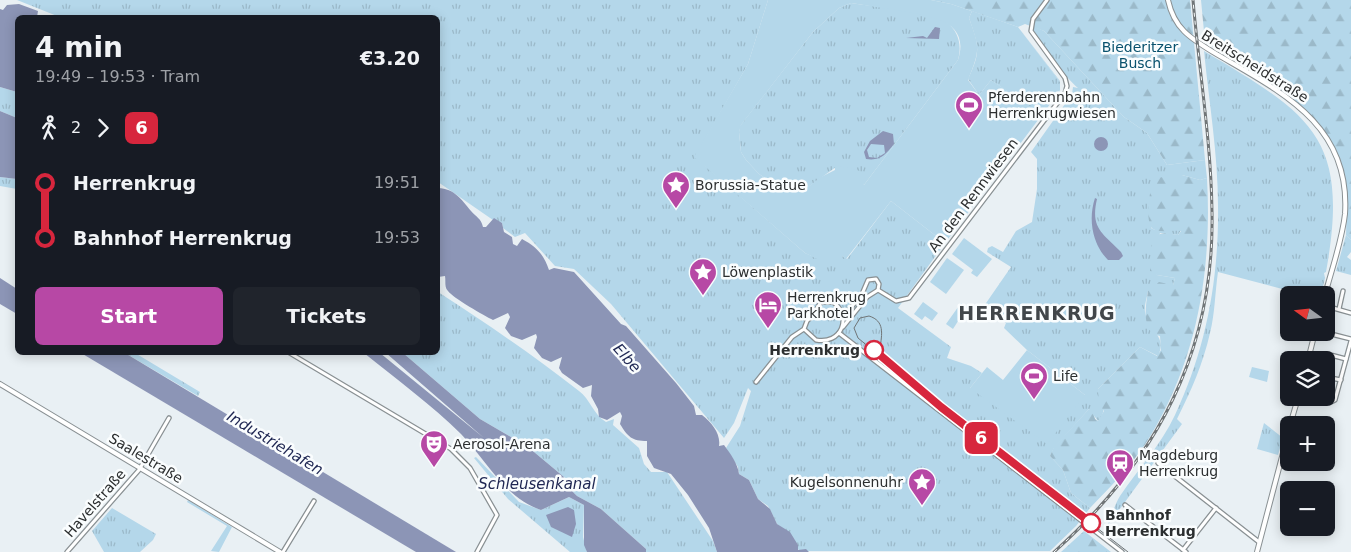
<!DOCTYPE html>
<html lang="en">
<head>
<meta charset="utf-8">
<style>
	body { margin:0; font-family:"DejaVu Sans",sans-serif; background:#20242c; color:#f1f3f6; height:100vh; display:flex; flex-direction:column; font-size:19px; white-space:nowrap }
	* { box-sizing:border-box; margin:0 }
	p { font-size:16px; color:#9ea1a6 }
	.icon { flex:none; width:28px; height:28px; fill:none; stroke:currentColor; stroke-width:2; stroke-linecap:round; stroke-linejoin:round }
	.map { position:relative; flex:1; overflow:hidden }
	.details { position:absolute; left:15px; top:15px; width:425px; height:340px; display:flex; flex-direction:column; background:#171b24; border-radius:8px; box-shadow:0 2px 12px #0003 }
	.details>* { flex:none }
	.badge { padding:0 10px; border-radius:8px; font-size:18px; line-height:32px }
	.needle { width:32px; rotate:285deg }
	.buttons { position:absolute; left:1280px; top:286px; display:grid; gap:10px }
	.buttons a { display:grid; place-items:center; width:55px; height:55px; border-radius:8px; background:#171b24; box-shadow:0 2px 12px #0003; font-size:25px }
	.map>.badge { position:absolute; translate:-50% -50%; box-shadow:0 0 0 2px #fff }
	.legs { display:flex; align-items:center; gap:8px; height:55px; padding:0 20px; font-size:16px }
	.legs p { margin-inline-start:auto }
	.overview { display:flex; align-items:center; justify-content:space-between; height:85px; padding:0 20px }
	h1 { font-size:28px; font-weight:800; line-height:38px }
	.primary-button { display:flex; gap:10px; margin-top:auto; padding:10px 20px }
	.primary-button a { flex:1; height:58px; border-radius:8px; background:#b748a5; color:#fff; font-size:20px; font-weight:800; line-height:58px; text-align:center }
	.primary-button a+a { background:#20242c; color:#f1f3f6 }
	ul { padding:0 20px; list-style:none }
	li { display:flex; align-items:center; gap:18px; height:55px; font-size:19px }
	li i { display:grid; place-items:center; width:8px; height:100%; margin:0 6px; background:currentColor }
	li i::after { content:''; width:12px; height:12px; margin:-6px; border:4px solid; border-radius:50%; background:#171b24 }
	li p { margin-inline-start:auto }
	li:first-child i { background:linear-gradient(#0000 50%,currentColor 0) }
	li:last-child i { background:linear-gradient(currentColor 50%,#0000 0) }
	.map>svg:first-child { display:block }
	.grass { fill:url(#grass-tufts) }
	.forest { fill:url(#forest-firs) }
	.garden { fill:#b4d7ea; fill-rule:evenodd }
	.water { fill:#8c95b6; fill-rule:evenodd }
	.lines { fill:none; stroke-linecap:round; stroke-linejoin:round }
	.minor-casing { stroke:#899093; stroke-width:5.5 }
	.tertiary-casing { stroke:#899093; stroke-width:6 }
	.secondary-casing { stroke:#899093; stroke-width:6 }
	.minor { stroke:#fff; stroke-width:3 }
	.tertiary { stroke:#fff; stroke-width:4 }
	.secondary { stroke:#fff; stroke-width:4 }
	.tram { stroke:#707577; stroke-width:1 }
	.rail-casing { stroke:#707577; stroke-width:3 }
	.rail { stroke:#fafdfe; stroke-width:1; stroke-dasharray:4; stroke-linecap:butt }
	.line-1-casing { stroke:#fff; stroke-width:11 }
	.line-1 { stroke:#d7263d; stroke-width:8 }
	.stop-1-dot { fill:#fff; stroke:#d7263d; stroke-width:2.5 }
	.labels { text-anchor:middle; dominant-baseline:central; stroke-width:5; stroke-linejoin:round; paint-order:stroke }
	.park-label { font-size:14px; fill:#08516d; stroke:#fafdfe }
	.street-label { font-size:14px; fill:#2c2f30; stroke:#fafdfe }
	.poi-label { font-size:14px; fill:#2c2f30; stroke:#fafdfe; text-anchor:start }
	.stop-label { font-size:14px; font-weight:bold; fill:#2c2f30; stroke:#fafdfe; text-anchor:end }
	.water-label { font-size:15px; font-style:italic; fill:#1e2652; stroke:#fafdfe }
	.district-label { font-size:19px; font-weight:bold; letter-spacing:1px; fill:#41464a; stroke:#fafdfe }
</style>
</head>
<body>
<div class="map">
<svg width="1351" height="552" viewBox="0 0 1351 552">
	<defs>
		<pattern id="grass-tufts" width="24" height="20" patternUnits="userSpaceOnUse" patternTransform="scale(1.25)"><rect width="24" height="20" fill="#b4d7ea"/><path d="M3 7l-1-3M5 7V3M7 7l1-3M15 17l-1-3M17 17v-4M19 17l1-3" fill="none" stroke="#9bb9c9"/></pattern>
		<pattern id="forest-firs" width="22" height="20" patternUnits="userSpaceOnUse" patternTransform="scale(1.25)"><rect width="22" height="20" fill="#b4d7ea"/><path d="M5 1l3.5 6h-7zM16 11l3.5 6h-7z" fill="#9bb9c9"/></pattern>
	</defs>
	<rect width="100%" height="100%" fill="#e9f0f4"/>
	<g class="grass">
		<path d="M17,0H768L748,64L695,157L805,253L821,260V256H842L847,259L891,201L945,243L898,308L951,347L947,358L971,366L982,373L970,388L1085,395L1027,350L1004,328L1006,323L984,306L1011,267L987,252L988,248L992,246L1003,252L1016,231L1032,222L1037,189V159L1031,152L1072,94L1073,87L1078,88C1067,78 1031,40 1033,26L1044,31L1124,117L1147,133L1167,165L1205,160L1207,178L1200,180L1182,175L1151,228L1155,230H1181L1178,235L1160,233L1151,256L1157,275L1175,278L1173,285L1148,291C1147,298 1144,305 1145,312C1148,330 1168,336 1158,356L1140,347L1098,389C1102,401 1108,411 1098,421L1089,409L1054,448L1050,456L1063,470L1071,493L1090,508L1076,526L1050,551H799L794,539L777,524L768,506L758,499L749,480L739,474L738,467L726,448L740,426L751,391L748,388L734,423L724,438L611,304L574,269L555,266L525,233L515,237L503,228L502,223L493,220L438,182V18H62Z"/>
		<path d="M851,3C873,7 930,10 946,22C959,31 962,46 958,60L864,185L861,180L836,167L804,190L786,192L759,174L746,160L741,152L739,132L740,126L813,32L839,8Z"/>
		<path d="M972,11L1018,27L1060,82V90L1039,113L991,80L979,95L968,79C981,51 979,47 969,18Z"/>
		<path d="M1204,51C1309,114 1351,135 1326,272L1324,273L1325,278L1321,295H1305L1218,272C1215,292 1215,313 1210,333C1203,364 1191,391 1177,419L1182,424L1106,528C1111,518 1114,506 1120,496C1138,469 1161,445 1175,415C1206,349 1219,279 1218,206C1218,154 1209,102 1204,51Z"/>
		<path d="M1249,70C1270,83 1295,94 1313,113C1351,154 1351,216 1335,268C1333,255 1341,234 1344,220C1351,178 1336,135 1305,107C1293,97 1253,78 1249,70Z"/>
		<polygon points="0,87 17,92 17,118 0,111"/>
		<polygon points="0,177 17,179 17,189 0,186"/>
		<polygon points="1346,235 1351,240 1351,252 1347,257 1351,260 1351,275 1336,271"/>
		<path d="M438,292C486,323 533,355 579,391C590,399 593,414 606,422L614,419L613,425L639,448L644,464L651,472H667L713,541L717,552H646V549L601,509L577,496L566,485L564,477L528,447L480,419L403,353L438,352Z"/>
		<polygon points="125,353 135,353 200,392 198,396"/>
		<polygon points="1264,423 1283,438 1278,455 1257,449"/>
		<polygon points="476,457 519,502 541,510 569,497 584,505 583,537 587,552 570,552 508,499 474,458"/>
		<polygon points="188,500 232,527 219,552 211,551 227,526 187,502"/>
		<polygon points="112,508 156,534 153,540 140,552 104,552 92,531"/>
	</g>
	<g class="forest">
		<polygon points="931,0 1190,0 1205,160 1167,165 1147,133 1124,117 1044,31 1025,24 1018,27 951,4"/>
		<path d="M1201,0H1351V240L1346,235C1351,122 1284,90 1205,42Z"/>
		<path d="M1182,175L1200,180L1207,178C1212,268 1198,357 1151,435C1135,462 1112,485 1090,508L1071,493L1063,470L1050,456L1054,447L1089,409L1093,411L1095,419L1098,421L1104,411L1099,404L1098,389L1140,347L1157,356L1161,350L1160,336L1153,334C1142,323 1146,305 1148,291L1159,282L1173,285L1175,278L1157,275L1150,271L1151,246L1155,235L1166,233L1178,235L1181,231C1174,230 1158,233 1153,229C1144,222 1150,188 1154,178Z"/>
		<polygon points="1084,531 1111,552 1061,552"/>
	</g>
	<g class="garden">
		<path d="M768,0H931L951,4L1018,27L1060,81V91L945,243L891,201L846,259L842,256H822L821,261L805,253L694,157L748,64ZM851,3C868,6 884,8 901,11C929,16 971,20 958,60L864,185L860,171L835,165V170L821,177L804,190L786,192L759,174L746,160L741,152L739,132L741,125L813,32L839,8ZM972,11L1018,27L1060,82V90L1039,112L991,80L979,95L968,80C980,50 980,48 969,18Z"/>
		<polygon points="964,238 992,259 977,277 971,273 973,270 952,254"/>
		<polygon points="947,258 964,270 946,294 930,282"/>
		<polygon points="923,302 938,313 932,321 925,316 922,320 914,314"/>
		<polygon points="961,303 967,307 953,329 946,324"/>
		<polygon points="1027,350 1085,395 1047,444 970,388 987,367 1003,380"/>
		<polygon points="1252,367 1269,371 1267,382 1249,377"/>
	</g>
	<g class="water">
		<polygon points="19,4 38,11 37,17 18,18 17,92 0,87 0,9 3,10 7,5"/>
		<polygon points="935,27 940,28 939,39 906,38 923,36 927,38"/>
		<polygon points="0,111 17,118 17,179 0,177"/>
		<path d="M883,131L893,134L894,144C885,155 881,161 866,159L864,152L870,141ZM871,144L884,145L885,153L877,158L869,157L867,150Z"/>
		<circle cx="1101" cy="144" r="7"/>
		<path d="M438,188C455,189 461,199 471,211C476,217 481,218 483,227H486L494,218L502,223L504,232L512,237L513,244L517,246L522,239C537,247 544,255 549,270L554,268L574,272L621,324L626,326L676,383L694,406L696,415H702C712,423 721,434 719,446L724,445C730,453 738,464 739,474L749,480L758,499L770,509L777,524L790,532L798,545V550L806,549L809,552H717L709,528L688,495L671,474L654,468L647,456V441C632,441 628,437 620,424L622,416L620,412L607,420L599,417L598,409L591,396L592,385L583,388L562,373L559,368L562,357L551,362L542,358L534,348L537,337L536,334L522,340L511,336L505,328L510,317L508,313L493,320C485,316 453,298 448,291C444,287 446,281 445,276L438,277Z"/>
		<path d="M1095,198L1097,199C1090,229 1103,233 1121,252L1123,256L1119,260H1108C1092,244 1088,219 1095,198Z"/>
		<polygon points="0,278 17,289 17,314 0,304"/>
		<polygon points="81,353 125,353 456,552 416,552"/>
		<path d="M364,353H380L484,438L386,353H403L480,419L528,447L564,477L566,485L577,496L601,509L646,549V552H587L584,545V505L569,497L541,510C506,499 485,459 461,434C433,406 395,378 364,353Z"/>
		<polygon points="568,507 574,510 576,524 572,537 551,527 546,515"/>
	</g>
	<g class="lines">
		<g class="minor-casing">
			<g id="minor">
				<polyline points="878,290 896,301 909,298 1065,93 1067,86 1065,78 1031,31 1033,19 1047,0"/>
				<polyline points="1326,306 1351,313"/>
				<polyline points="1339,309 1343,291"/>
				<polyline points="843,327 867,297 878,290 879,284 876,279 868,280 862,294 844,316"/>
				<polyline points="839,333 1122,552"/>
				<polyline points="1335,335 1351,339"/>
				<polyline points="288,352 451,449 470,468 497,515 477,552"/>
				<polyline points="1327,354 1346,359"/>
				<polyline points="1326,377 1341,380"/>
				<path d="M756,382L792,337L804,329L807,321L814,314L821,302H833C853,317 841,345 816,340L804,329"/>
				<polyline points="1315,398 1331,402 1335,400 1351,341"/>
				<polyline points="1158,463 1259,542"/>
				<polyline points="1125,505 1186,552"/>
				<polyline points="1183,550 1216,508"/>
				<polyline points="67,552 139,470 169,418"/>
				<polyline points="283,552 314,501"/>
			</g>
		</g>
		<g class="tertiary-casing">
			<g id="tertiary">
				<path d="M1168,0C1174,28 1190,38 1213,52C1279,91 1351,123 1345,214C1342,241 1332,268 1325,295"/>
				<polyline points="1308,360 1315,332"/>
				<polyline points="1290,425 1298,398"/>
				<polyline points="1257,552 1289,430"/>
			</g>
		</g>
		<g class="secondary-casing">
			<polyline id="secondary" points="0,384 280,552"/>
		</g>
		<use href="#minor" class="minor"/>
		<use href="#tertiary" class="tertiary"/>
		<use href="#secondary" class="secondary"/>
		<path class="tram" d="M880,348C882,334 885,321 869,316L860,318L854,328L858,338L941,407L1128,552"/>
		<g class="rail-casing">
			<path id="rail" d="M1054,552C1157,460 1215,351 1212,211C1211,140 1199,70 1193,0"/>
		</g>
		<use href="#rail" class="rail"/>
	</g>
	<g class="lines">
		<g class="line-1-casing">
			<polyline id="line-1" points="874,350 941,407 1091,523"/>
		</g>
		<use href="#line-1" class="line-1"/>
	</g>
	<defs>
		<g id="stadium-pin" transform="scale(1.4375)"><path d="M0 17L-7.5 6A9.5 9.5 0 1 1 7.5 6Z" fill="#b748a5" stroke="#fafdfe"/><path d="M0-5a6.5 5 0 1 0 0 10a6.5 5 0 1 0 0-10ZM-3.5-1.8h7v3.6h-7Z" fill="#fff"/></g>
		<g id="sight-pin" transform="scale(1.4375)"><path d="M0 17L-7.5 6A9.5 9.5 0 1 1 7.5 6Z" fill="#b748a5" stroke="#fafdfe"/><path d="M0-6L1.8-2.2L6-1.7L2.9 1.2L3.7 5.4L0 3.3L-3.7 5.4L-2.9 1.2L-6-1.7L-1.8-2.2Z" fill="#fff"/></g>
		<g id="hotel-pin" transform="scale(1.4375)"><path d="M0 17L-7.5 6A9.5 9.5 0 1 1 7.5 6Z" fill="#b748a5" stroke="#fafdfe"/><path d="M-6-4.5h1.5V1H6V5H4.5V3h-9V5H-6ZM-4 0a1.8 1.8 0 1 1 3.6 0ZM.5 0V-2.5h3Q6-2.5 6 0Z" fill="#fff"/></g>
		<g id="theatre-pin" transform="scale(1.4375)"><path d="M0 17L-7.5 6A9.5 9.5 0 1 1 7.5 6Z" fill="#b748a5" stroke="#fafdfe"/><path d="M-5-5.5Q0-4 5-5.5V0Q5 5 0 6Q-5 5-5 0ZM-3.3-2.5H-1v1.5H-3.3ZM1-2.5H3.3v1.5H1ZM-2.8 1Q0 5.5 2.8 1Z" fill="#fff"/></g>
		<g id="station-pin" transform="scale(1.4375)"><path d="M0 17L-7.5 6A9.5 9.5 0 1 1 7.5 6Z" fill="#b748a5" stroke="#fafdfe"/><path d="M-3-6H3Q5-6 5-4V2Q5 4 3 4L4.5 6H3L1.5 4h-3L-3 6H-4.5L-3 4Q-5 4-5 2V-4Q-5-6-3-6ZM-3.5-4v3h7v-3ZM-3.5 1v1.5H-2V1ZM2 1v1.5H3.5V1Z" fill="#fff"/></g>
	</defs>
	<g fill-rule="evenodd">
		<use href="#stadium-pin" x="969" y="105"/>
		<use href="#sight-pin" x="676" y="185"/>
		<use href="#sight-pin" x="703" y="272"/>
		<use href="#hotel-pin" x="768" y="305"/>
		<use href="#stadium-pin" x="1034" y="376"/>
		<use href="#theatre-pin" x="434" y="444"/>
		<use href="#station-pin" x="1120" y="463"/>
		<use href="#sight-pin" x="922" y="482"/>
	</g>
	<g class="stop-1-dot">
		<circle cx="874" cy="350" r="9"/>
		<circle cx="1091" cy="523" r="9"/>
	</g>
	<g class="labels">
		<g class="park-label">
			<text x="1140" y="47">Biederitzer<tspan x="1140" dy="16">Busch</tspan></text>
		</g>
		<g class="street-label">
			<text transform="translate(1255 66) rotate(32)">Breitscheidstraße</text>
			<text transform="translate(973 195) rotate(-53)">An den Rennwiesen</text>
			<text transform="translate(146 458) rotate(31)">Saalestraße</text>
			<text transform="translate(95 503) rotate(-49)">Havelstraße</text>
		</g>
		<g class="poi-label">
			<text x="988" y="97">Pferderennbahn<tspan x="988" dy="16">Herrenkrugwiesen</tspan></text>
			<text x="695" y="185">Borussia-Statue</text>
			<text x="722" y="272">Löwenplastik</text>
			<text x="787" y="297">Herrenkrug<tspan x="787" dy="16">Parkhotel</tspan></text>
			<text x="1053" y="376">Life</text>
			<text x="453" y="444">Aerosol-Arena</text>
			<text x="1139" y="455">Magdeburg<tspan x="1139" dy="16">Herrenkrug</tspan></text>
			<text x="903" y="482" text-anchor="end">Kugelsonnenuhr</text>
		</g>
		<g class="stop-label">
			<text x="860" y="350">Herrenkrug</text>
			<text x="1105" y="515" text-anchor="start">Bahnhof<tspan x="1105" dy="16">Herrenkrug</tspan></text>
		</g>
		<g class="water-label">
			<text transform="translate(627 358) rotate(48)">Elbe</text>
			<text transform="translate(275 443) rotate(31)">Industriehafen</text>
			<text x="537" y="484">Schleusenkanal</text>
		</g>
		<g class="district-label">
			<text x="1037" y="313">HERRENKRUG</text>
		</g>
	</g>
</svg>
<div class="buttons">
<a><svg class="needle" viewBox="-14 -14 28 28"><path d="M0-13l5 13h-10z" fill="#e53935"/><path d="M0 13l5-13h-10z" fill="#9ea1a6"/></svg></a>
<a><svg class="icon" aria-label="layers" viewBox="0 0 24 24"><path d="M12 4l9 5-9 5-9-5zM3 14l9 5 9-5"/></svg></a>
<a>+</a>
<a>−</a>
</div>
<b class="badge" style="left:981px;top:438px;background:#d7263d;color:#fff">6</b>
<section class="details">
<div class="overview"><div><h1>4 min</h1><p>19:49 – 19:53 · Tram</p></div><b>€3.20</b></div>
<div class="legs"><svg class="icon" aria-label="walk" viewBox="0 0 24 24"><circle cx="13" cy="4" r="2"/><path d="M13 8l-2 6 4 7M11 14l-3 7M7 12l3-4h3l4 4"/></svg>2<svg class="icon" aria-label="forward" viewBox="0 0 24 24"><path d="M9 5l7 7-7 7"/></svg><b class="badge" style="background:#d7263d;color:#fff">6</b></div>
<ul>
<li><i style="color:#d7263d"></i><b>Herrenkrug</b><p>19:51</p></li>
<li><i style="color:#d7263d"></i><b>Bahnhof Herrenkrug</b><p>19:53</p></li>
</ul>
<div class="primary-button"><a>Start</a><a>Tickets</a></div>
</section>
</div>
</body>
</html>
